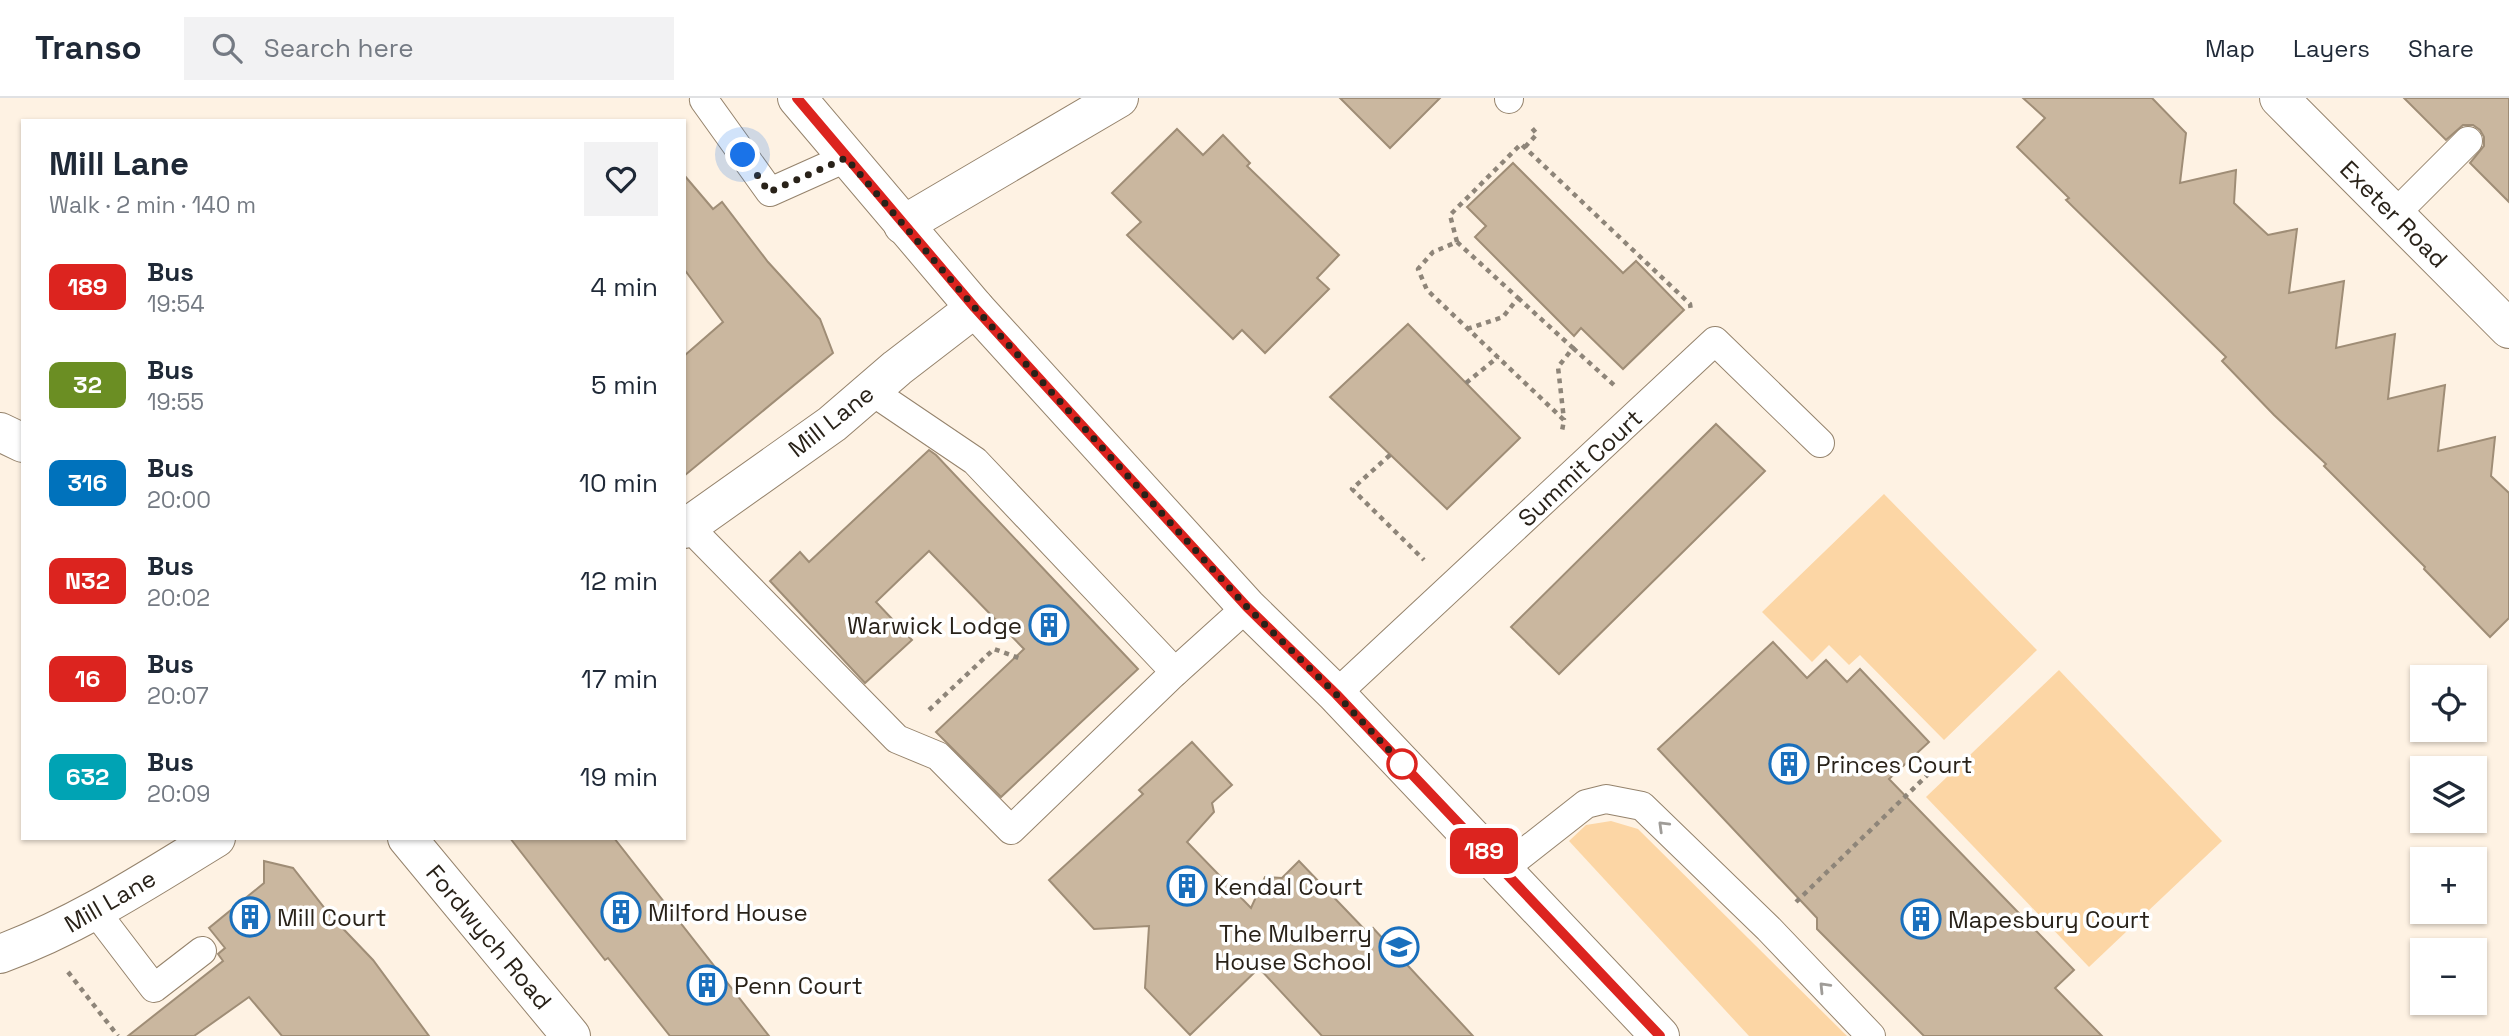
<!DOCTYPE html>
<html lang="en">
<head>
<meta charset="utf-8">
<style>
	body { margin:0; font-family:"Space Grotesk",sans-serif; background:#f2f2f3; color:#1f2937; height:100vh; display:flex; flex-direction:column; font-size:26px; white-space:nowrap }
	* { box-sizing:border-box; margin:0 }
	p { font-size:23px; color:#747a83 }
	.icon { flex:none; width:38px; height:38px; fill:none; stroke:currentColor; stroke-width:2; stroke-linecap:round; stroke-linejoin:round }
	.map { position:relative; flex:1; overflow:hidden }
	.drawer { position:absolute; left:21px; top:21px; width:665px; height:721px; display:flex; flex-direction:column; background:#fff; border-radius:0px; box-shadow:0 2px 5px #0004 }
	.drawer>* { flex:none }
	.badge { padding:0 14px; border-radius:10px; font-size:24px; line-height:46px }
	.fabs { position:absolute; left:2410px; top:567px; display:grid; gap:14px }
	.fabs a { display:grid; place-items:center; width:77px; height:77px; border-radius:0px; background:#fff; box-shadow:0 2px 5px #0004; font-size:35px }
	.you { position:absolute; width:35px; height:35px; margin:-18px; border:5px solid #fff; border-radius:50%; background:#1a73e8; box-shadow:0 0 0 10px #1a73e833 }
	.map>.badge { position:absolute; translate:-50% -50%; box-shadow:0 0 0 4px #fff }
	.round { display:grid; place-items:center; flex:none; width:74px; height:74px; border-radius:0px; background:#f2f2f3 }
	.headline { display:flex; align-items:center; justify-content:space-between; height:119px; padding:0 28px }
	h1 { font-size:33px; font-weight:700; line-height:52px }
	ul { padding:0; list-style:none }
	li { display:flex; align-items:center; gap:21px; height:98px; padding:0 28px }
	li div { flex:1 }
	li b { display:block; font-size:26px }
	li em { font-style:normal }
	li .badge { min-width:77px; font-weight:700; text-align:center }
	header { display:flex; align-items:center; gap:42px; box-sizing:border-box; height:98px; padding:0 35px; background:#fff; border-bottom:2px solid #e0e1e3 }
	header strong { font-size:33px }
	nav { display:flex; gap:38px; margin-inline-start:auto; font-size:24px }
	.search { width:490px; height:63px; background:#f2f2f3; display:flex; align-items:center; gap:18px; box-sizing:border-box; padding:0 24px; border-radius:0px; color:#747a83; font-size:26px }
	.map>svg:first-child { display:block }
	.green { fill:#fcd6a5 }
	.building { fill:#cab79f; stroke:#9f8d76; stroke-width:2 }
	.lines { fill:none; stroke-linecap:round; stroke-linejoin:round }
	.lane-casing { stroke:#95836c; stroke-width:30 }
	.street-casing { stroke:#95836c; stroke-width:40 }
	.secondary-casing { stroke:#95836c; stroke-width:40 }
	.primary-casing { stroke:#95836c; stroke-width:40 }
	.path { stroke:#8e8579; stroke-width:4.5; stroke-dasharray:5 5; stroke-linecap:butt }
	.lane { stroke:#fff; stroke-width:28 }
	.street { stroke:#fff; stroke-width:38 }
	.secondary { stroke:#fff; stroke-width:38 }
	.primary { stroke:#fff; stroke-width:38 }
	.oneway { stroke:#9f9c98 }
	.line-casing { stroke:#fff; stroke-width:16 }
	.line { stroke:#dc241f; stroke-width:10 }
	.walk { stroke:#292219; stroke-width:7; stroke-dasharray:0 12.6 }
	.stop-dot { fill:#fff; stroke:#dc241f; stroke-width:3.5 }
	.labels { text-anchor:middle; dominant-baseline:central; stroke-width:7; stroke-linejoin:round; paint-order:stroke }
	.street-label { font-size:24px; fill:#292219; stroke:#fff }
	.poi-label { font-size:24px; fill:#292219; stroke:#fff; text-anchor:start }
</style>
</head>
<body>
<header>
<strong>Transo</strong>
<div class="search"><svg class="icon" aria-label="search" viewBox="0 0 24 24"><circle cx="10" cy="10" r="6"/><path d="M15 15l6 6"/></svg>Search here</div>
<nav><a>Map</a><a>Layers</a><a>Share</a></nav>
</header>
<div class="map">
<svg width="2509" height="938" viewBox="0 0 2509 938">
	<rect width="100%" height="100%" fill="#fef2e3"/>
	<g class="green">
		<polygon points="1884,396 2037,552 1944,642 1860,557 1849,567 1829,547 1812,564 1762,514"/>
		<polygon points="2059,572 2222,743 2089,869 1926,699"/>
		<polygon points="1611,723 1638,731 1847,938 1749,938 1569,743 1586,727"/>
	</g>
	<g class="building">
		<polygon points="1340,0 1440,0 1390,50"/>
		<polygon points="2023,0 2152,0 2186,35 2180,85 2236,72 2234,105 2268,137 2297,131 2289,195 2344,183 2336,250 2395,236 2388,301 2445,287 2438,353 2495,339 2491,378 2509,395 2509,520 2490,539 2424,471 2425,469 2324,368 2326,366 2274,317 2222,263 2226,259 2066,102 2069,100 2017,49 2045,20"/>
		<polygon points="2404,0 2509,0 2509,104 2470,65 2484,48 2484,39 2480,32 2473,27 2463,27 2446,42"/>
		<polygon points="1177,31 1203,57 1223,37 1250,65 1247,68 1339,157 1317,180 1329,191 1265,255 1242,232 1233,241 1127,137 1141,124 1112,95"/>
		<polygon points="1513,65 1623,175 1636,163 1684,212 1623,271 1581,230 1574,238 1475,139 1486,128 1467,109"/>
		<polygon points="684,77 713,111 722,104 768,164 820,221 833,255 684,378 684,258 723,224 684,171"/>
		<polygon points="1408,226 1520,340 1447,411 1330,299"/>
		<polygon points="1716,326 1765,373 1559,576 1511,529"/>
		<polygon points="929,352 936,357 1138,571 1001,699 936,634 1024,551 929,453 876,504 912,542 865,585 770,483 800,454 809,464"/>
		<polygon points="1773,544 1807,580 1826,562 1847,584 1860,571 1929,644 1889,681 2074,872 2055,890 2102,938 1924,938 1817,831 1817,820 1658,651"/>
		<polygon points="1192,644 1232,687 1212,705 1214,714 1187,744 1251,810 1265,779 1282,780 1299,763 1368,835 1373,830 1473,938 1322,938 1259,870 1190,937 1145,890 1149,828 1094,831 1049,782 1143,696 1139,692"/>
		<polygon points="510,740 614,740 769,938 670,938 608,860 605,862"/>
		<polygon points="264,763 293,770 330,817 373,862 429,938 282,938 249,899 194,938 128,938 223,863 218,856 225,850 209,830 264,785"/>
	</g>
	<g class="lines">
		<g class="lane-casing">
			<g id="lane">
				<polyline points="705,0 704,2 770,94 846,60"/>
				<polyline points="1509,0 1509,1"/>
				<polyline points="2394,117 2468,43"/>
				<polyline points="688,428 897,641 938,658 1011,732 1175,574 975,363 870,292"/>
				<polyline points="1175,574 1247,509"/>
				<polyline points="1336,596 1715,243 1820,345"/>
				<polyline points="1502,772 1586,706 1606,701 1642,708 1769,831 1871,938"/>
				<polyline points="96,814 154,890 202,853"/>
			</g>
		</g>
		<g class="street-casing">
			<g id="street">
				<polyline points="2279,0 2509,231"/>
				<polyline points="0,334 23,345"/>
				<polyline points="407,740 571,938"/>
			</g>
		</g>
		<g class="secondary-casing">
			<g id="secondary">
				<polyline points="903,127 1119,0"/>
				<polyline points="684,431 832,326 897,270 975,210"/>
				<path d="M0,856C79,827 144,784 216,740"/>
			</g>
		</g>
		<g class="primary-casing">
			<polyline id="primary" points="797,0 975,210 1247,509 1336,596 1660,938"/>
		</g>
		<g class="path">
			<polyline points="1525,49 1537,36 1531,29"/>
			<polyline points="1457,144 1450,117 1521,46 1690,206 1691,213"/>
			<polyline points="1518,200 1573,250 1558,269 1564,322"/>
			<polyline points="1467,231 1503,219 1518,200 1457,144 1433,154 1418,171 1427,192 1564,322 1562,333"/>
			<polyline points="1573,250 1614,287"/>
			<polyline points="1466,285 1498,259"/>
			<polyline points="1390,357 1352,391 1424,462"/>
			<polyline points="929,612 994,551 1019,560"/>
			<polyline points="1796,804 1944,661"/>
			<polyline points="68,874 118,938"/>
		</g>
		<use href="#lane" class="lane"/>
		<use href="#street" class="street"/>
		<use href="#secondary" class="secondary"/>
		<use href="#primary" class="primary"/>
	</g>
	<defs><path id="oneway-chevron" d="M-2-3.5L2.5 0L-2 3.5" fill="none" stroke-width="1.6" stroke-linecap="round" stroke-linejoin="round" transform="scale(1.75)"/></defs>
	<g class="oneway">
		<use href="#oneway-chevron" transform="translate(1663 728) rotate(-136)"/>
		<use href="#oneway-chevron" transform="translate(1824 889) rotate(-134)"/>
	</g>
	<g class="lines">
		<g class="line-casing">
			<polyline id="line" points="797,0 975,210 1247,509 1336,596 1660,938"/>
		</g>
		<use href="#line" class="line"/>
		<polyline class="walk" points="743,57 769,94 846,60 975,210 1247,509 1336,596 1405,669 1402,666"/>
	</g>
	<defs>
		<g id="building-ring" transform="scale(2.0125)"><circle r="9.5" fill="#fff" stroke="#196fbd" stroke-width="1.5"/><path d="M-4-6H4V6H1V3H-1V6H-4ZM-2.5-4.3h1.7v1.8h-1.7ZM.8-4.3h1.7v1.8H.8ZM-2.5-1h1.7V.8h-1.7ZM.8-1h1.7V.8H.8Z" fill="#196fbd"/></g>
		<g id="school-ring" transform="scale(2.0125)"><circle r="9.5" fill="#fff" stroke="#196fbd" stroke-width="1.5"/><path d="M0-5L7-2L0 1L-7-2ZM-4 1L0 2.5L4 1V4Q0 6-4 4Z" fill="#196fbd"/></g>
	</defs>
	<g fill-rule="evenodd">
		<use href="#building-ring" x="1049" y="527"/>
		<use href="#building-ring" x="1789" y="666"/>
		<use href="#building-ring" x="1187" y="788"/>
		<use href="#building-ring" x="621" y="814"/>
		<use href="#building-ring" x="250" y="819"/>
		<use href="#building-ring" x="1921" y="821"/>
		<use href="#school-ring" x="1399" y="849"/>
		<use href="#building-ring" x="707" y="887"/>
	</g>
	<circle class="stop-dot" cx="1402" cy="666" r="14"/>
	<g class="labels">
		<g class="street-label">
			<text transform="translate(2394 116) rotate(45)">Exeter Road</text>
			<text transform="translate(831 323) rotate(-38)">Mill Lane</text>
			<text transform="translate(1580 370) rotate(-43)">Summit Court</text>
			<text transform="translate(110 803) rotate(-30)">Mill Lane</text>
			<text transform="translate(489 839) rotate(50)">Fordwych Road</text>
		</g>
		<g class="poi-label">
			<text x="1022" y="527" text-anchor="end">Warwick Lodge</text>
			<text x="1816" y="666">Princes Court</text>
			<text x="1214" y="788">Kendal Court</text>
			<text x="648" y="814">Milford House</text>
			<text x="277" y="819">Mill Court</text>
			<text x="1948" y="821">Mapesbury Court</text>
			<text x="1372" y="835" text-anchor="end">The Mulberry<tspan x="1372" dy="28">House School</tspan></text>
			<text x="734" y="887">Penn Court</text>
		</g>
	</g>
</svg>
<div class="fabs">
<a><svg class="icon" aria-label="locate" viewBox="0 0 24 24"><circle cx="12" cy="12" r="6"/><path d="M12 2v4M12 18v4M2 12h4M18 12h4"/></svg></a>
<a><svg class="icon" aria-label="layers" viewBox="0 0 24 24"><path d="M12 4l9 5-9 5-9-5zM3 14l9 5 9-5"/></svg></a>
<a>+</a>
<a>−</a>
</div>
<div class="you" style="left:743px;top:57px"></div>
<b class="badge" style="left:1484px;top:753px;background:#dc241f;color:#fff">189</b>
<section class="drawer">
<div class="headline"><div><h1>Mill Lane</h1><p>Walk · 2 min · 140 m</p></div><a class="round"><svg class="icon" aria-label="heart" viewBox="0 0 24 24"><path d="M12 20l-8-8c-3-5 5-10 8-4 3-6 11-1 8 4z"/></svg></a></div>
<ul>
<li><span class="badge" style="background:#dc241f;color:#fff">189</span><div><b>Bus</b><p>19:54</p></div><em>4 min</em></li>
<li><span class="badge" style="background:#6b8e23;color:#fff">32</span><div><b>Bus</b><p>19:55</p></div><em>5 min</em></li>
<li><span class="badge" style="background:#0072bc;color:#fff">316</span><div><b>Bus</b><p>20:00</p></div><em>10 min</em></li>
<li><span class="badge" style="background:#dc241f;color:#fff">N32</span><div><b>Bus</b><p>20:02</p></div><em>12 min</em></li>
<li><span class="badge" style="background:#dc241f;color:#fff">16</span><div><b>Bus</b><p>20:07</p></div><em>17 min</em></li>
<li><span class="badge" style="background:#00a3b4;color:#fff">632</span><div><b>Bus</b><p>20:09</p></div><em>19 min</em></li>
</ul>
</section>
</div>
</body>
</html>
